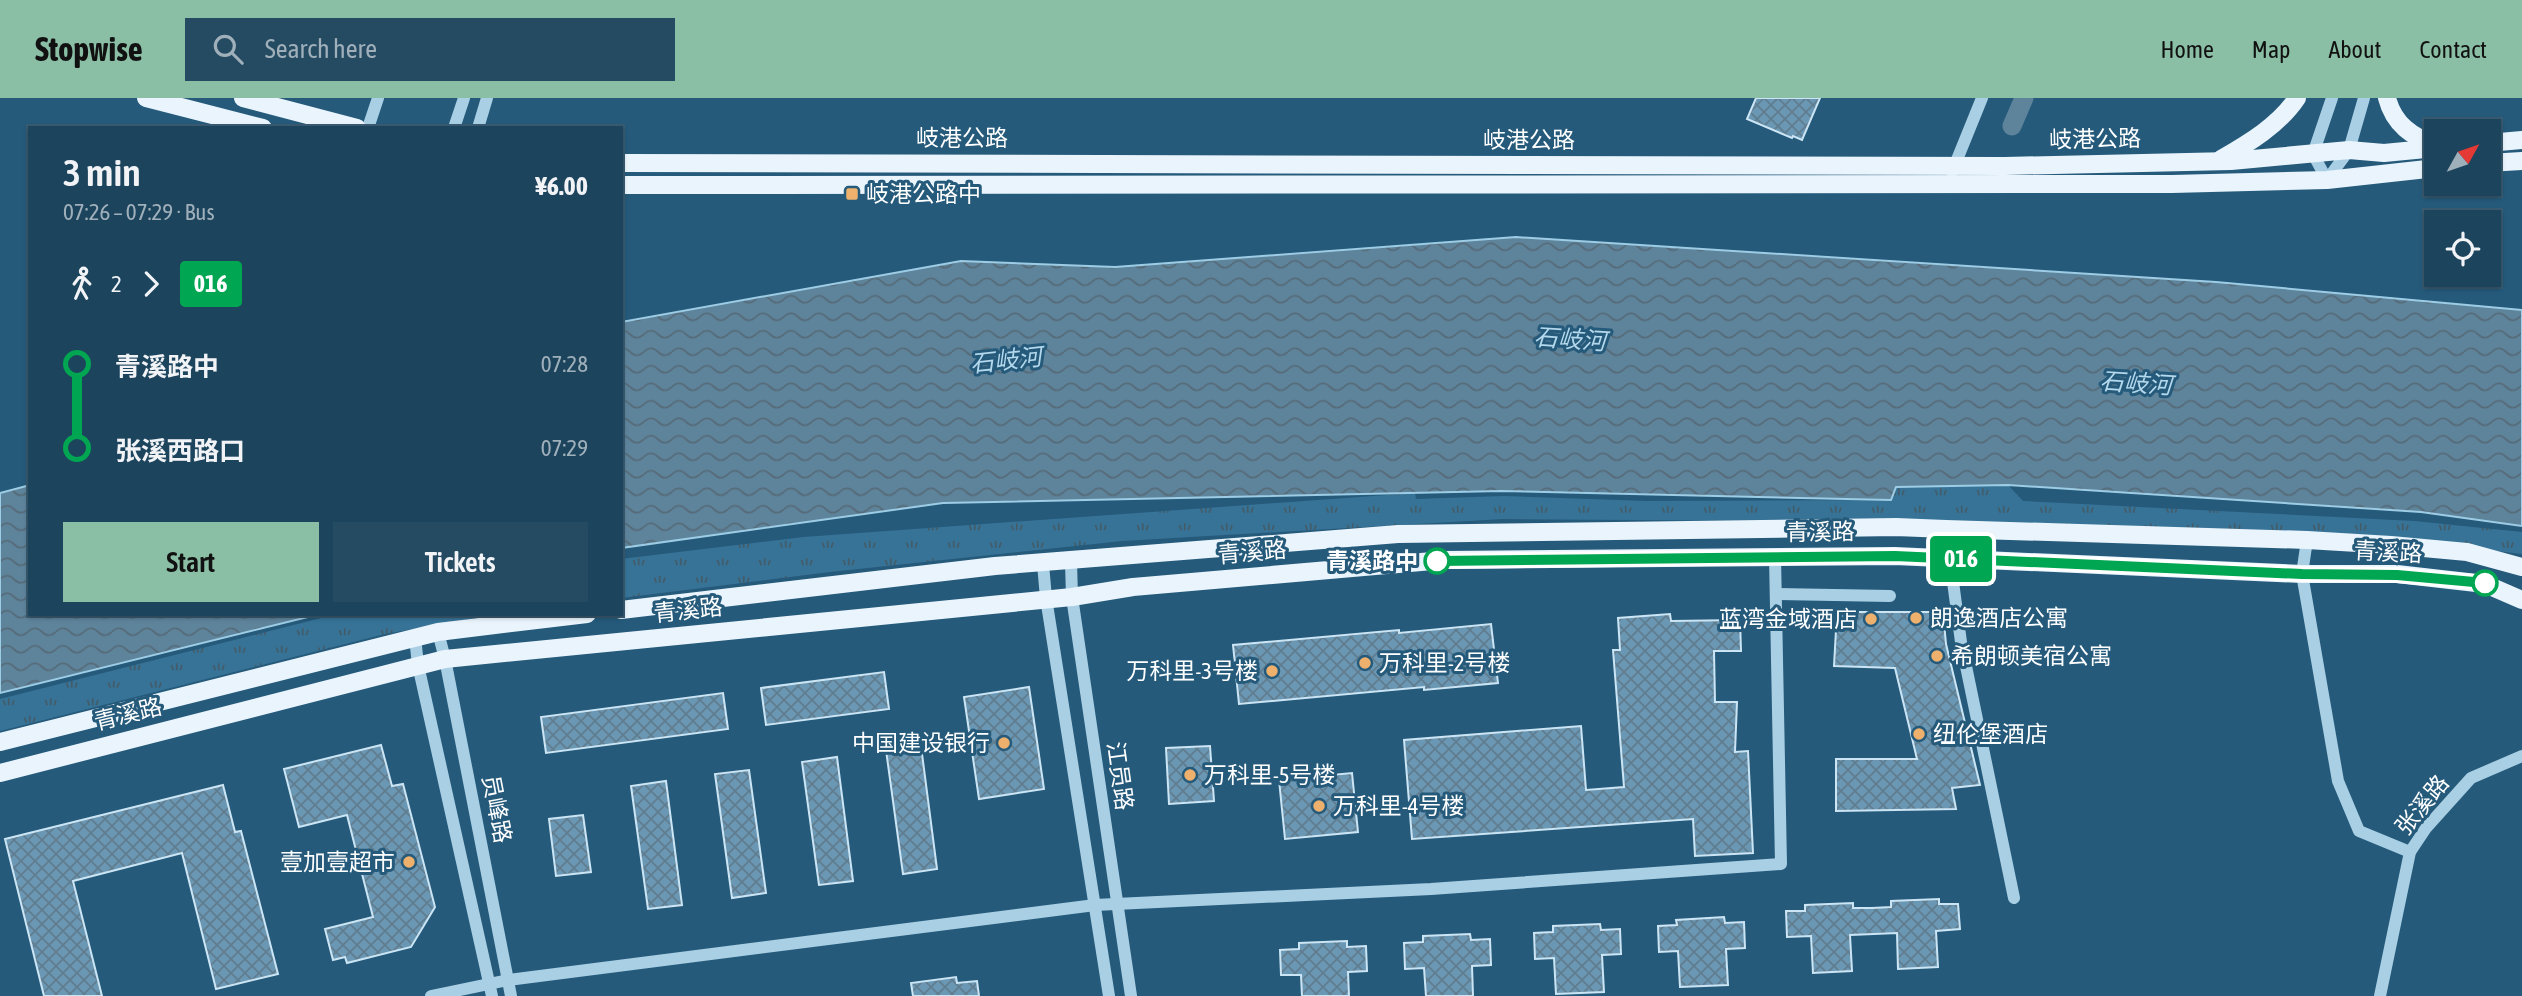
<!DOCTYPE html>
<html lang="en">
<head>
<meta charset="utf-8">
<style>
	body { margin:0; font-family:"Asap Condensed","Noto Sans SC",sans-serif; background:#254b62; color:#f1f3f6; height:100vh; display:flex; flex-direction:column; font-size:26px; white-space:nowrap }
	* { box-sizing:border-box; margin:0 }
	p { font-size:23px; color:#a0b0bb }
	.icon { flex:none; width:38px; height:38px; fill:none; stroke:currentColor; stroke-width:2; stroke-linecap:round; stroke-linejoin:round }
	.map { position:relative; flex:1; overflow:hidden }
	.details { position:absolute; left:28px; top:28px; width:595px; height:490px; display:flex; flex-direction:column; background:#1c445c; border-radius:0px; box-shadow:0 2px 5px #0004,0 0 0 2px #3a5c72 }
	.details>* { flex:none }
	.badge { padding:0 14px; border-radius:5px; font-size:24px; line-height:46px }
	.needle { width:46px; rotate:50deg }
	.tools { position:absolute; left:2424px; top:21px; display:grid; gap:14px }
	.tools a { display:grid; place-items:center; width:77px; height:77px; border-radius:0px; background:#1c445c; box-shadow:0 2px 5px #0004,0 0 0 2px #3a5c72; font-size:35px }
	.map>.badge { position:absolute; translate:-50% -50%; box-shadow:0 0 0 4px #fff }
	.legs { display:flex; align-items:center; gap:10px; height:77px; padding:0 35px; font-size:23px }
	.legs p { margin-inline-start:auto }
	.headline { display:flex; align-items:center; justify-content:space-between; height:119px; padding:0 35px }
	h1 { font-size:38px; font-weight:600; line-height:52px }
	.primary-button { display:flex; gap:14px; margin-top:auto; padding:14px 35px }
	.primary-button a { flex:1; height:80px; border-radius:0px; background:#8abfa5; color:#111; font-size:28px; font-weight:600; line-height:80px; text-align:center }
	.primary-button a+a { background:#254b62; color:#f1f3f6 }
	ul { padding:0 35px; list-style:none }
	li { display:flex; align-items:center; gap:24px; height:84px; font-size:26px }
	li i { display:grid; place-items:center; width:10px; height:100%; margin:0 9px; background:currentColor }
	li i::after { content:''; width:18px; height:18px; margin:-9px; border:5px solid; border-radius:50%; background:#1c445c }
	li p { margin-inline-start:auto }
	li:first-child i { background:linear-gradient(#0000 50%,currentColor 0) }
	li:last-child i { background:linear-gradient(currentColor 50%,#0000 0) }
	header { display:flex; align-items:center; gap:42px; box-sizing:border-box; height:98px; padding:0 35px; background:#8abfa5; color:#111 }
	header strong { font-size:33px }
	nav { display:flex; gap:38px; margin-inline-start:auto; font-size:24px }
	.search { width:490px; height:63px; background:#254b62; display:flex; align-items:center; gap:18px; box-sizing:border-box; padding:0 24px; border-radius:0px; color:#a0b0bb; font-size:26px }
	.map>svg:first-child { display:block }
	.park { fill:url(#park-tufts) }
	.water { fill:url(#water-waves); stroke:#9dcce5; stroke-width:2 }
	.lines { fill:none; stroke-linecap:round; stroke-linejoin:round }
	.canal { stroke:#5e849c; stroke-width:19 }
	.building { fill:url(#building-cross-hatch); stroke:#cbe5f4; stroke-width:2 }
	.minor { stroke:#a9cfe4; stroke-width:12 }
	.major { stroke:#e9f4fc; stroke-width:18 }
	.line-1-casing { stroke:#fff; stroke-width:16 }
	.line-1 { stroke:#00a651; stroke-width:10 }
	.poi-dot { fill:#eeb16d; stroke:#255a7b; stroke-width:2.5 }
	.stop-1-dot { fill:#fff; stroke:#00a651; stroke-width:3.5 }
	.labels { text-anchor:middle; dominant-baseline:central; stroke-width:6; stroke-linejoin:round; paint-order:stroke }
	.street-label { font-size:23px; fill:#fff; stroke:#255a7b }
	.poi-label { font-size:23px; fill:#fff; stroke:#255a7b; text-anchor:start }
	.stop-label { font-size:23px; font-weight:bold; fill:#fff; stroke:#255a7b; text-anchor:end }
	.water-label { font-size:24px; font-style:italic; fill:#b4d8ec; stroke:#255a7b }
</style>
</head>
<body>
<header>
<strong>Stopwise</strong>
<div class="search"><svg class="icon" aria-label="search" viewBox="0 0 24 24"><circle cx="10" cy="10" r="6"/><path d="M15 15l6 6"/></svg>Search here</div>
<nav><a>Home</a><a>Map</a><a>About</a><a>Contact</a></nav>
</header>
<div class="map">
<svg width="2522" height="898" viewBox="0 0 2522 898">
	<defs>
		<pattern id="park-tufts" width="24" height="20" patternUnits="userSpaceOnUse" patternTransform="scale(1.75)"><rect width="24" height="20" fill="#367397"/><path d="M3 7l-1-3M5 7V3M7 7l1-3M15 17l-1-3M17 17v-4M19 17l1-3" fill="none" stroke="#435c6a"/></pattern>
		<pattern id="water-waves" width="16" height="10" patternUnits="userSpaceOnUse" patternTransform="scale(1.75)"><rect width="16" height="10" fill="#5e849c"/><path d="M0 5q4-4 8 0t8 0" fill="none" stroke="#566b78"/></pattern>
		<pattern id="building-cross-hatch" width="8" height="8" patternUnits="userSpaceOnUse" patternTransform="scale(1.75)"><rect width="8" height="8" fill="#6a97b3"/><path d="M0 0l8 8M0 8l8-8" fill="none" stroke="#607d8f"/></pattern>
	</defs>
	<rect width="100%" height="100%" fill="#255a7b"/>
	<g class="park">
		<polygon points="2008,387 2023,403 2414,423 2522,434 2522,456 2418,444 2231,432 2036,425 1503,421 1122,443 830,474 621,500 621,461 804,439 1415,395 1416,401 1503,398 1647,403 1891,402 1896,389"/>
		<polygon points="337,516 497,516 385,536 0,633 0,601"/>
	</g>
	<g class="water">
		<polygon points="1516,139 2216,184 2522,212 2522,428 2421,414 2008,387 1896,389 1891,402 1501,393 943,405 621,450 621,224 961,163 1115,169"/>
		<polygon points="30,387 30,516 320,516 0,595 0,395"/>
	</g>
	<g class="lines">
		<polyline class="canal" points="2012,28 2024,0"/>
	</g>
	<g class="building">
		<polygon points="1756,0 1820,0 1802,42 1793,38 1792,40 1747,21"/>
		<polygon points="1837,514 1943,514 1946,546 1980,687 1952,690 1956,711 1836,713 1836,661 1917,661 1895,570 1834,568"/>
		<polygon points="1670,516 1671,523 1740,522 1741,553 1714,553 1715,604 1737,604 1735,654 1748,653 1753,755 1695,758 1693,721 1412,741 1404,642 1581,628 1586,692 1624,689 1613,552 1620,552 1618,520"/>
		<polygon points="1491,526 1498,585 1424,592 1424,589 1239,606 1233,547 1399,532 1399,535"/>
		<polygon points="884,574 889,611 766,627 761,590"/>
		<polygon points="1029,589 1044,691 979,701 964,599"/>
		<polygon points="723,595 728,631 546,655 541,619"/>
		<polygon points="381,647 392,688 403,686 435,809 411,849 347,865 345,859 333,862 325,831 373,819 347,717 299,729 284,671"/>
		<polygon points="921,648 937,771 903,776 886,652"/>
		<polygon points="1210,648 1214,703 1169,706 1166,650"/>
		<polygon points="837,659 853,783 819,787 802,664"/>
		<polygon points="749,672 766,795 732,800 715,676"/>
		<polygon points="1352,675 1358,734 1285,741 1279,682"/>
		<polygon points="666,683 682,807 648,811 631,688"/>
		<polygon points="223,687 235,734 241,733 278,876 216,891 182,755 73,783 102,898 44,898 5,741"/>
		<polygon points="583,717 591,774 556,778 549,721"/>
		<polygon points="1939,801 1939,806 1958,806 1960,831 1936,833 1938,869 1898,871 1897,835 1874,836 1850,837 1852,873 1813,875 1811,838 1787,839 1786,813 1805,813 1805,807 1853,805 1853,810 1872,810 1891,809 1891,803"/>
		<polygon points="1724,819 1725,825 1744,824 1745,850 1726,851 1728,887 1680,889 1678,853 1659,854 1658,828 1677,827 1676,822"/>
		<polygon points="1600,826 1601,832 1620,831 1621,856 1602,857 1604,894 1556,896 1554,860 1535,861 1534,835 1553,834 1553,828"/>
		<polygon points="1470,836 1471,842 1490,841 1491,867 1472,868 1473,898 1426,898 1424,870 1405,871 1404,845 1423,844 1423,838"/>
		<polygon points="1347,843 1347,849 1366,848 1367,873 1348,874 1349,898 1302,898 1301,877 1281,877 1280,852 1299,851 1299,845"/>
		<polygon points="956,879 957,885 977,883 979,898 913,898 911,885"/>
	</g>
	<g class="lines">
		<g class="minor">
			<polyline points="2332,0 2313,56 2327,82 2349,52 2364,0"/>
			<polyline points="368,30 378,0"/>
			<polyline points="454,30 464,0"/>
			<polyline points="478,30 487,0"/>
			<polyline points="1952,74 1982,0"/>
			<polyline points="1946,431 1961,544 2014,800"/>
			<polyline points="2307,442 2302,476 2338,683 2359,733 2410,754"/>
			<polyline points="1071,464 1072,499 1131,898"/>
			<polyline points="1043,466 1046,500 1109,898"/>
			<polyline points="1776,496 1890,498"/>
			<polyline points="438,534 445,561 511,898"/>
			<polyline points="415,539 418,567 492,898"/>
			<polyline points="431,898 508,882 1095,807 1431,791 1781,766 1775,459"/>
			<polyline points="2380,898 2410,754 2426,730 2471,680 2522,658"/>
		</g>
		<g class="major">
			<polyline points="146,0 263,30"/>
			<polyline points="243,0 357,30"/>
			<path d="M2387,0C2394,27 2412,38 2436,48"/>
			<polyline points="2488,45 2522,42"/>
			<path d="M2221,61C2249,45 2279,27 2297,0"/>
			<polyline points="621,65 2005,68 2231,63 2349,52 2384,55 2436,50"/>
			<polyline points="2488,65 2522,63"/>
			<polyline points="621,87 2172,86 2327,82 2436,70"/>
			<polyline points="621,512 995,468 1398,436 1896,429 1946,431 2307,442 2391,447 2467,454 2522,469"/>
			<polyline points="0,644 438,534 587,516"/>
			<polyline points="0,675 445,561 1072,499 1133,489 1444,462 1895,458 2302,476 2397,476 2485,486 2522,502"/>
		</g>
	</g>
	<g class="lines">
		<g class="line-1-casing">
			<polyline id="line-1" points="1437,463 1895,458 2302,476 2397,477 2485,485"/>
		</g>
		<use href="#line-1" class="line-1"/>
	</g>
	<g class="poi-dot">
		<rect x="845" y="89" width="14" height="14" rx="3.5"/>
		<circle cx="1916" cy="520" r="7"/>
		<circle cx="1871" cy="521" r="7"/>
		<circle cx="1937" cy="558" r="7"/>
		<circle cx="1365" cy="565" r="7"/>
		<circle cx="1272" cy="573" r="7"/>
		<circle cx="1919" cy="636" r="7"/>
		<circle cx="1004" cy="645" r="7"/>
		<circle cx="1190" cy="677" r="7"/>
		<circle cx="1319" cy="708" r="7"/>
		<circle cx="409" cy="764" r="7"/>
	</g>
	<g class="stop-1-dot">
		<circle cx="1437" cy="463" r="12"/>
		<circle cx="2485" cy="485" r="12"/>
	</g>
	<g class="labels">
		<g class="street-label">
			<text x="962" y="40">岐港公路</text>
			<text transform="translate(2095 41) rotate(-1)">岐港公路</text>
			<text x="1529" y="42">岐港公路</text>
			<text transform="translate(1820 434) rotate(-1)">青溪路</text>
			<text transform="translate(1252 454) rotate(-5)">青溪路</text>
			<text transform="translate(2388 454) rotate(3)">青溪路</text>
			<text transform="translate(688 512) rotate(-6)">青溪路</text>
			<text transform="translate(128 616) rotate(-14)">青溪路</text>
			<text transform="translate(1120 678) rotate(82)">江员路</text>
			<text transform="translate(2422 707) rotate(-51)">张溪路</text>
			<text transform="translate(497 711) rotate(79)">员峰路</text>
		</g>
		<g class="poi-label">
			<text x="866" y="96">岐港公路中</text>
			<text x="1930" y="520">朗逸酒店公寓</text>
			<text x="1857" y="521" text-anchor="end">蓝湾金域酒店</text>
			<text x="1951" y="558">希朗顿美宿公寓</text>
			<text x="1379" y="565">万科里-2号楼</text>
			<text x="1258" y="573" text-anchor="end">万科里-3号楼</text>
			<text x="1933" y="636">纽伦堡酒店</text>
			<text x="990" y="645" text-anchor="end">中国建设银行</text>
			<text x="1204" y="677">万科里-5号楼</text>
			<text x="1333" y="708">万科里-4号楼</text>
			<text x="395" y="764" text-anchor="end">壹加壹超市</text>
		</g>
		<g class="stop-label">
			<text x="1418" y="463">青溪路中</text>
		</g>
		<g class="water-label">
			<text transform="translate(1570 241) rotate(4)">石岐河</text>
			<text transform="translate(1006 262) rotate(-6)">石岐河</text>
			<text transform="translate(2136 285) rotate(4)">石岐河</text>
		</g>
	</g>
</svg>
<div class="tools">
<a><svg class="needle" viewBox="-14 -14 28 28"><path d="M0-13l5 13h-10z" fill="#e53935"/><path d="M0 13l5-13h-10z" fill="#a0b0bb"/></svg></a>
<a><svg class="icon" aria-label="locate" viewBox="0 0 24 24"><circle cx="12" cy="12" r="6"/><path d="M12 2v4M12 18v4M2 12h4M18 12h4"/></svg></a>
</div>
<b class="badge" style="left:1961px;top:461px;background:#00a651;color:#fff">016</b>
<section class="details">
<div class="headline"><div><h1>3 min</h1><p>07:26 – 07:29 · Bus</p></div><b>¥6.00</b></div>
<div class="legs"><svg class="icon" aria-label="walk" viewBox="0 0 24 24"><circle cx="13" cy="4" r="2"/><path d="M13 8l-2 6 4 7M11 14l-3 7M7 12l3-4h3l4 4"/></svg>2<svg class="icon" aria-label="forward" viewBox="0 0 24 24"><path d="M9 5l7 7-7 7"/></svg><b class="badge" style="background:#00a651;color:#fff">016</b></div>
<ul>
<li><i style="color:#00a651"></i><b>青溪路中</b><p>07:28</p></li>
<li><i style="color:#00a651"></i><b>张溪西路口</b><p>07:29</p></li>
</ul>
<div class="primary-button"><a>Start</a><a>Tickets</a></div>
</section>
</div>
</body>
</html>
